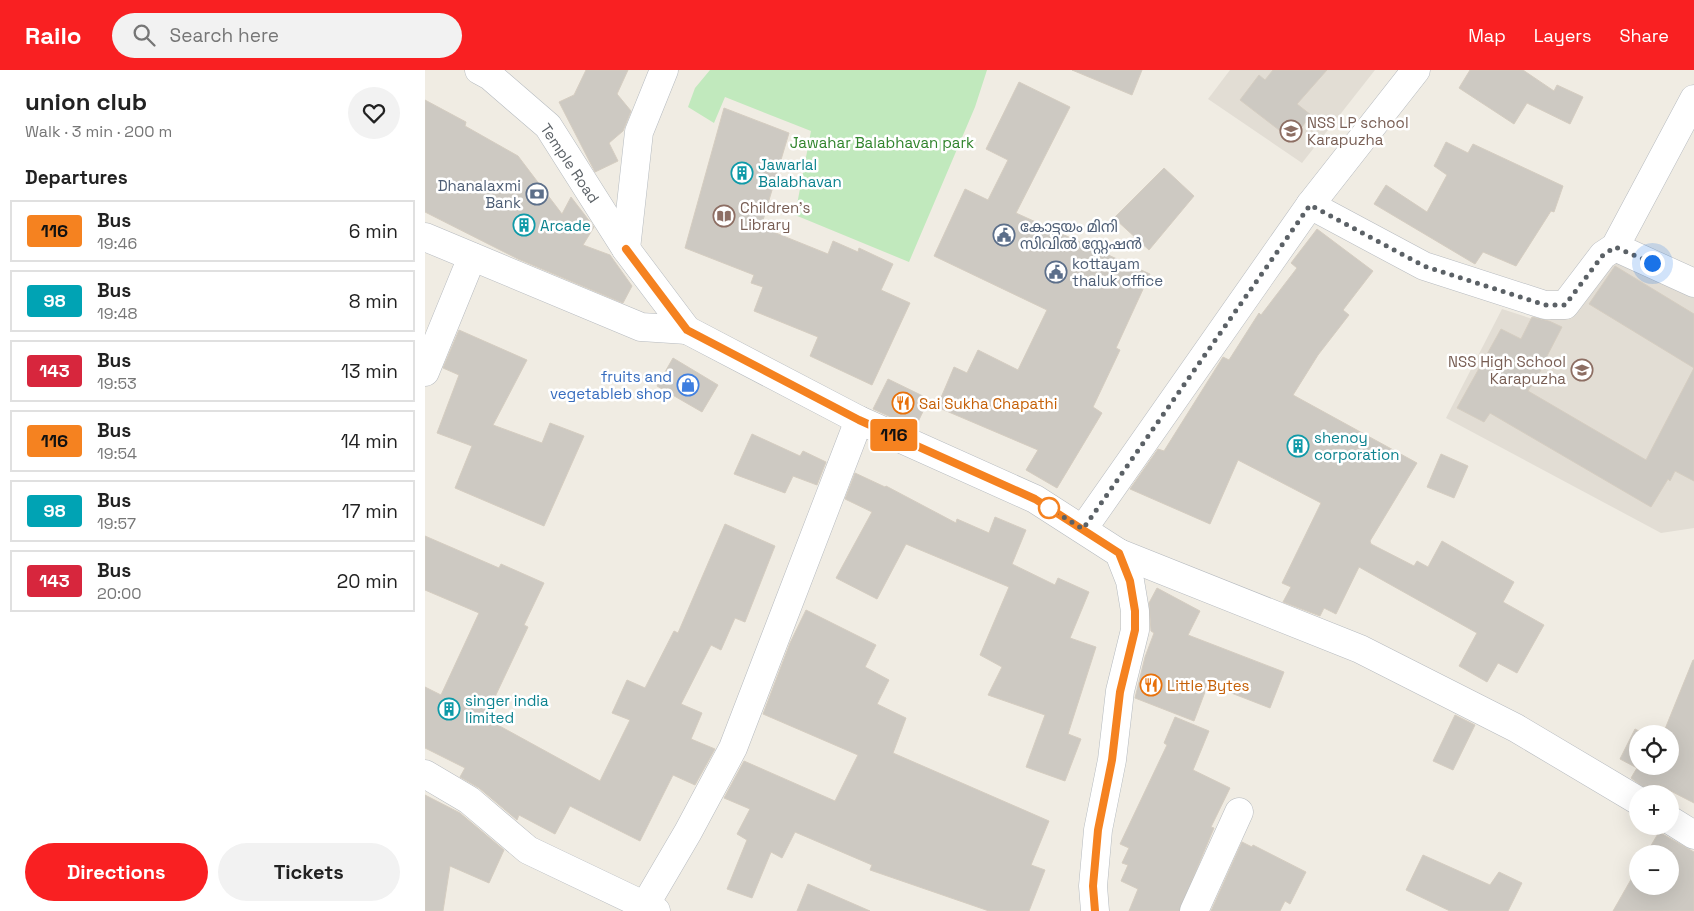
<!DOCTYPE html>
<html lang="en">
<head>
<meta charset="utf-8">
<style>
	body { margin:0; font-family:"Space Grotesk","Noto Sans Malayalam",sans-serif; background:#f2f2f2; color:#222; height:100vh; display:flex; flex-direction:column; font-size:19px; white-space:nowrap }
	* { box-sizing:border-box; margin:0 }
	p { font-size:16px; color:#767676 }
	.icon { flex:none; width:28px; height:28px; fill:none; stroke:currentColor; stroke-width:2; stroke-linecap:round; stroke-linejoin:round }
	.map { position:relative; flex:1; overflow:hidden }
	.sheet { display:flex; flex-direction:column; background:#fff; width:425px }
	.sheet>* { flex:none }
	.badge { padding:0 10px; border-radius:4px; font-size:18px; line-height:32px }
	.tools { position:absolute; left:1204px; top:655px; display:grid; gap:10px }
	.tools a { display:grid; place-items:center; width:50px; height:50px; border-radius:50%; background:#fff; box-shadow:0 5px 20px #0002; font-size:25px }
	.you { position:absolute; width:25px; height:25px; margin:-12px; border:4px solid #fff; border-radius:50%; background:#1a73e8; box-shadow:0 0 0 8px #1a73e833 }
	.map>.badge { position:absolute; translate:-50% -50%; box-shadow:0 0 0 2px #fff }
	h2 { padding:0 25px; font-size:19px; line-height:45px }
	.round { display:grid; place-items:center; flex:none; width:52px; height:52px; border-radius:26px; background:#f2f2f2 }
	.headline { display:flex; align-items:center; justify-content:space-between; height:85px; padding:0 25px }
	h1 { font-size:24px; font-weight:800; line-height:38px }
	.action { display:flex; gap:10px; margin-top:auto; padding:10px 25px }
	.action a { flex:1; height:58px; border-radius:30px; background:#f92022; color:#fff; font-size:20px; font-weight:800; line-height:58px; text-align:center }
	.action a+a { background:#f2f2f2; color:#222 }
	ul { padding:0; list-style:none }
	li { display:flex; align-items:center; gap:15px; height:62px; margin:0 10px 8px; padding:0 15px; border:2px solid #e0e0e0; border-radius:0px }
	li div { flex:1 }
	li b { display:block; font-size:19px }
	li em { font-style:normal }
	li .badge { min-width:55px; font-weight:700; text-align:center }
	header { display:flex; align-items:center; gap:30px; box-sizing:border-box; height:70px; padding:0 25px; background:#f92022; color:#fff }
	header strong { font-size:24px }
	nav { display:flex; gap:28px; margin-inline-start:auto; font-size:18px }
	.search { width:350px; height:45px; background:#f2f2f2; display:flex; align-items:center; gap:12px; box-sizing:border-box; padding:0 18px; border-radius:28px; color:#767676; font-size:19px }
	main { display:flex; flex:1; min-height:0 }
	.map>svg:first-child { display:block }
	.education { fill:#e2ddd4 }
	.green { fill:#c1e9bd }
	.building { fill:#cdc9c2; stroke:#d5cdc1 }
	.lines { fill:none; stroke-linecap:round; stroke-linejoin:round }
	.minor-casing { stroke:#b6babf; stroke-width:29 }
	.secondary-casing { stroke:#b5babf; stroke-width:29 }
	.minor { stroke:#fff; stroke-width:28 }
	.secondary { stroke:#fff; stroke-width:28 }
	.line-casing { stroke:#fff; stroke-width:11 }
	.line { stroke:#f58220; stroke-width:8 }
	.walk { stroke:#5b6166; stroke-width:5; stroke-dasharray:0 9 }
	.stop-dot { fill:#fff; stroke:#f58220; stroke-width:2.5 }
	.labels { text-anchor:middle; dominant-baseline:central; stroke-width:5; stroke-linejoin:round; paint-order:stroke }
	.education-label { font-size:15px; fill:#785e54; stroke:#fff; text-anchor:start }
	.park-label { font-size:15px; fill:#30842c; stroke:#fff }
	.street-label { font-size:15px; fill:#5b6166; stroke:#fff }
	.culture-label { font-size:15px; fill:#0d838f; stroke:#fff; text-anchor:start }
	.service-label { font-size:15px; fill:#4e5e75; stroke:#fff; text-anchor:start }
	.shop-label { font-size:15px; fill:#366cbe; stroke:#fff; text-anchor:end }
	.food-label { font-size:15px; fill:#c56008; stroke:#fff; text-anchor:start }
</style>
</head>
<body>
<header>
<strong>Railo</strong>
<div class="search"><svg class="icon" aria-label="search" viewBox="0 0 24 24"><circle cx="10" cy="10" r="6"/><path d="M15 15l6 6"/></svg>Search here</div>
<nav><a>Map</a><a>Layers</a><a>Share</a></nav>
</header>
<main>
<section class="sheet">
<div class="headline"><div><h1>union club</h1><p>Walk · 3 min · 200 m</p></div><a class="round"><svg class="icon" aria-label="heart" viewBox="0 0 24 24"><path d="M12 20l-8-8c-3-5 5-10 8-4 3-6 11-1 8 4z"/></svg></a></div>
<h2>Departures</h2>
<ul>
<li><span class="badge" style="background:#f58220;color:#111">116</span><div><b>Bus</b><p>19:46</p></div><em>6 min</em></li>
<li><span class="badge" style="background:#00a3b4;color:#fff">98</span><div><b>Bus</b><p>19:48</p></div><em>8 min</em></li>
<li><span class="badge" style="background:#d7263d;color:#fff">143</span><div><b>Bus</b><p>19:53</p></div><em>13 min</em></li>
<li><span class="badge" style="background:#f58220;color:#111">116</span><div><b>Bus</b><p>19:54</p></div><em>14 min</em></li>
<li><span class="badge" style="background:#00a3b4;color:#fff">98</span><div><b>Bus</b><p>19:57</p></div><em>17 min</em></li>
<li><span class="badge" style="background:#d7263d;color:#fff">143</span><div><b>Bus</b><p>20:00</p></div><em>20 min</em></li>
</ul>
<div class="action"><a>Directions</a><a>Tickets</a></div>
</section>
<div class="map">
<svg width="1269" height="841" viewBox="0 0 1269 841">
	<rect width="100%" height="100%" fill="#f0ece3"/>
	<g class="education">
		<polygon points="805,0 950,0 877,93 783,29"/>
		<polygon points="1186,184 1269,228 1269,458 1236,463 1021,348 1077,239 1120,253 1160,227"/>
	</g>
	<polygon class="green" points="285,0 562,0 550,37 484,192 370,145 386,61 300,27 289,53 263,37 270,18"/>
	<g class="building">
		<polygon points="161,0 203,0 192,24 206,41 198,61 184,73 193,91 170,102 134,32 149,25"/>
		<polygon points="647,0 717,0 707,25"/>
		<polygon points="848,0 902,0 872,34 886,45 867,70 815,30 834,5 840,10"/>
		<polygon points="1045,0 1098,0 1129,21 1132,15 1158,27 1145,54 1102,33 1089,54 1034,18"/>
		<polygon points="594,12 645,37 591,143 725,204 691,278 695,280 668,337 677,343 632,418 601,400 613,380 512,337 529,297 542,303 553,280 593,300 622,240 509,186 540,119 563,130 583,90 561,79"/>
		<polygon points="0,30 41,52 40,56 93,86 137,144 146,127 169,157 158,175 185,185 207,216 198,233 93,189 0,142"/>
		<polygon points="299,38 364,63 336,157 403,184 408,171 433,182 434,178 468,194 456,220 485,233 447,315 385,286 393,267 329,241 338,217 326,213 329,205 260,178"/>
		<polygon points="1021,72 1043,83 1048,74 1138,116 1129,142 1126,141 1091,196 1058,182 1050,194 949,134 961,115 1002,142 1022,105 1009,96"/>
		<polygon points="739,98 769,126 724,180 689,148"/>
		<polygon points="892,159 948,201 918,240 924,245 893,285 868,325 992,393 945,471 946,474 989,496 992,491 1003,497 1017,471 1089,512 1078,532 1119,555 1092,603 1073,593 1062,612 1034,596 1052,563 934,497 911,544 899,538 895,546 858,532 866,517 857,513 896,433 813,390 785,454 705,419 733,379 739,381 798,287 804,290 834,243 836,245 872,198 866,193"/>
		<polygon points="1190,196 1269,244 1269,411 1250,401 1245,411 1243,409 1226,437 1065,343 1059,352 1032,338 1076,259 1096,269 1107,247 1124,251 1137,257 1122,286 1124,287 1103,321 1221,390 1269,298 1164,234"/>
		<polygon points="34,260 102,290 68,355 117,373 125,353 159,366 119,456 30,418 47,376 12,363 34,305 18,298"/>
		<polygon points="248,288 293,315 277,342 232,316"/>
		<polygon points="463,309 504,329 490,358 448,339"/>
		<polygon points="327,364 375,386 378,381 401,392 392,415 368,406 360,423 309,404"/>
		<polygon points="1016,384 1043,396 1029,428 1002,417"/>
		<polygon points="430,403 460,417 461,416 531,453 532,449 564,463 570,447 601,460 587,494 630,515 633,508 664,522 645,568 671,577 643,664 656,669 640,711 601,697 620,645 563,625 577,597 555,585 584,517 481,474 452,529 411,508 447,442 420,429"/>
		<polygon points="300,454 350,476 320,552 310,548 296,580 286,575 256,634 277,643 266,669 290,679 270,715 248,705 215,771 145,736 130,764 94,745 92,750 54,718 35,707 40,698 0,678 0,617 16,625 54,543 0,520 0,466 74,498 76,494 119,513 99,555 103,557 60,648 175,711 205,650 187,643 202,610 220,618 249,561 253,563"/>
		<polygon points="732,518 775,541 763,565 859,602 845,638 783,614 769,651 710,628 720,587 729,563 726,561 724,533"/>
		<polygon points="381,540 451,575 440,597 464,610 452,634 481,648 468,683 624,751 606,795 620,800 604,841 564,841 445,800 447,795 370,762 357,788 346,782 327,828 302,819 322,770 312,764 325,739 299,728 319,691 410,731 433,685 338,644 365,573"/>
		<polygon points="1268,590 1269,590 1269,733 1234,715 1230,724 1226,723 1206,708 1212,698 1195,689 1210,659 1220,664 1212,664 1212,696 1245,696 1245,664 1238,664"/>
		<polygon points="1030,645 1050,655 1028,700 1008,691"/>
		<polygon points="750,647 784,661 768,700 805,718 786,757 789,758 754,841 704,841 713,819 696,811 703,795 697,793 704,778 695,774 742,675 739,673"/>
		<polygon points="0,725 35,743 79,780 64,813 25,796 18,841 0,841"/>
		<polygon points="1234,762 1269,782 1269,841 1188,841 1212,799 1212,816 1245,816 1245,784 1221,784"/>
		<polygon points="817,772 827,777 828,775 881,802 865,834 860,831 855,841 786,841"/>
		<polygon points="998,785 1065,815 1074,802 1097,813 1083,841 1025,841 981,820"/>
		<polygon points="383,814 445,841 372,841"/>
	</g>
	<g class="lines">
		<g class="minor-casing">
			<g id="minor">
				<polyline points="885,135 999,196 1120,235 1140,235 1178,185 1190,177 1269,29"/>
				<polyline points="0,167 216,257 262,260"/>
				<polyline points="1190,177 1269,213"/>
				<polyline points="0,302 47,187"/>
				<polyline points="658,459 885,135 991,0"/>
				<polyline points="694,483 935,579 1091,658 1212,730"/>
				<polyline points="0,704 44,730 103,780 231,841"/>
				<polyline points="1245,750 1269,765"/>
				<polyline points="219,837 263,762 308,678 434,350"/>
				<polyline points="769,841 814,742"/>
			</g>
		</g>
		<g class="secondary-casing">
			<g id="secondary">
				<polyline points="54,0 65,6 123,56 201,179 262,260 434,350 610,429 694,483 705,511 710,541 710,560 695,621 687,690 673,760 668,816 670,841"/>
				<polyline points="201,179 214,62 239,0"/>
			</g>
		</g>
		<use href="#minor" class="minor"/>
		<use href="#secondary" class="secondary"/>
	</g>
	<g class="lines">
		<g class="line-casing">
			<polyline id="line" points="201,179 262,260 434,350 610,429 694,483 705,511 710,541 710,560 695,622 687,690 673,760 668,816 670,841"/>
		</g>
		<use href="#line" class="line"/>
		<polyline class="walk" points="624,438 658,459 885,135 999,196 1120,235 1140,235 1178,185 1190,177 1227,193"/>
	</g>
	<defs>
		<g id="school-ring" transform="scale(1.125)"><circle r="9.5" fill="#fff" stroke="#8d6e63" stroke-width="1.5"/><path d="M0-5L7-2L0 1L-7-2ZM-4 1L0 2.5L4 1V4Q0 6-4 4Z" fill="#8d6e63"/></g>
		<g id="building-ring" transform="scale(1.125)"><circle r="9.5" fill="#fff" stroke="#0f9aa8" stroke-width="1.5"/><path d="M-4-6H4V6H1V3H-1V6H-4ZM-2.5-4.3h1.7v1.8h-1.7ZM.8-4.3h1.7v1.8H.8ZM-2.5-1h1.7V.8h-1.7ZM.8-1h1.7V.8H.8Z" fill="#0f9aa8"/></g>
		<g id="bank-ring" transform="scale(1.125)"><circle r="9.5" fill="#fff" stroke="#5c6f8a" stroke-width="1.5"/><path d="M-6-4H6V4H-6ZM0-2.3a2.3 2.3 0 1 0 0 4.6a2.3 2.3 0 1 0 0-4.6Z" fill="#5c6f8a"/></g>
		<g id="library-ring" transform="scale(1.125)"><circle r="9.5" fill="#fff" stroke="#8d6e63" stroke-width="1.5"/><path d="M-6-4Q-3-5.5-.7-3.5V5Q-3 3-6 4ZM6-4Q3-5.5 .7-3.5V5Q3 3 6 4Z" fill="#8d6e63"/></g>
		<g id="civic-ring" transform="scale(1.125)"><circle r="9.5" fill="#fff" stroke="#5c6f8a" stroke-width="1.5"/><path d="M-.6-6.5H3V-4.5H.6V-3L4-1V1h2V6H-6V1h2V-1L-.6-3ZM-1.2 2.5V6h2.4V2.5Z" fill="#5c6f8a"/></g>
		<g id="shop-ring" transform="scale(1.125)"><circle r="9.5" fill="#fff" stroke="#3f7fe0" stroke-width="1.5"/><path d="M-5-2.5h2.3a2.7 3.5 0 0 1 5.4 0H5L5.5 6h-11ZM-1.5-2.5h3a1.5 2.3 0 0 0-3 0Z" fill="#3f7fe0"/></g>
		<g id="restaurant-ring" transform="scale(1.125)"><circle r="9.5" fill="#fff" stroke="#e8710a" stroke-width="1.5"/><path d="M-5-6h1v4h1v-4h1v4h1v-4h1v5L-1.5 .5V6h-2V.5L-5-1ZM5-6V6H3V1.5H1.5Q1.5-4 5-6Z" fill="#e8710a"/></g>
	</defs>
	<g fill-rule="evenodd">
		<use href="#school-ring" x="866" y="61"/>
		<use href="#building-ring" x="317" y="103"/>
		<use href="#bank-ring" x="112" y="124"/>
		<use href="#library-ring" x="299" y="146"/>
		<use href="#building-ring" x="99" y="155"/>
		<use href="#civic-ring" x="579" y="165"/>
		<use href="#civic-ring" x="631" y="202"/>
		<use href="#school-ring" x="1157" y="300"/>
		<use href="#shop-ring" x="263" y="315"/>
		<use href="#restaurant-ring" x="478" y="333"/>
		<use href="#building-ring" x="873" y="376"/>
		<use href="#restaurant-ring" x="726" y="615"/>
		<use href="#building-ring" x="24" y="639"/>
	</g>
	<circle class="stop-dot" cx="624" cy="438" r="10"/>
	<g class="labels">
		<g class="education-label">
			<text x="882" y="52">NSS LP school<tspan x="882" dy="17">Karapuzha</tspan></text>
			<text x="315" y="137">Children's<tspan x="315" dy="17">Library</tspan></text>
			<text x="1141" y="291" text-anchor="end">NSS High School<tspan x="1141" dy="17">Karapuzha</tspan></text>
		</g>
		<g class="park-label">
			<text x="457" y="72">Jawahar Balabhavan park</text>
		</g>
		<g class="street-label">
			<text transform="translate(145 93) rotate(56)">Temple Road</text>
		</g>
		<g class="culture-label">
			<text x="333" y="94">Jawarlal<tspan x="333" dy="17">Balabhavan</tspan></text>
			<text x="115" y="155">Arcade</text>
			<text x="889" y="367">shenoy<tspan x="889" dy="17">corporation</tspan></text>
			<text x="40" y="630">singer india<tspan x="40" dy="17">limited</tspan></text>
		</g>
		<g class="service-label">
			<text x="96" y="115" text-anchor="end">Dhanalaxmi<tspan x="96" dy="17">Bank</tspan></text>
			<text x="595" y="156">കോട്ടയം മിനി<tspan x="595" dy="17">സിവിൽ സ്റ്റേഷൻ</tspan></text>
			<text x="647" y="193">kottayam<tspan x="647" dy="17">thaluk office</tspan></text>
		</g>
		<g class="shop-label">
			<text x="247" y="306">fruits and<tspan x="247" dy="17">vegetableb shop</tspan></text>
		</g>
		<g class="food-label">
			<text x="494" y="333">Sai Sukha Chapathi</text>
			<text x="742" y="615">Little Bytes</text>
		</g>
	</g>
</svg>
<div class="tools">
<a><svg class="icon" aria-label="locate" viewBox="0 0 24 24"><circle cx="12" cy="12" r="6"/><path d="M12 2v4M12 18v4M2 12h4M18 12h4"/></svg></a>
<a>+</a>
<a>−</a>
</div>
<div class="you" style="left:1227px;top:193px"></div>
<b class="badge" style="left:469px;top:365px;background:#f58220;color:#111">116</b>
</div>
</main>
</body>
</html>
